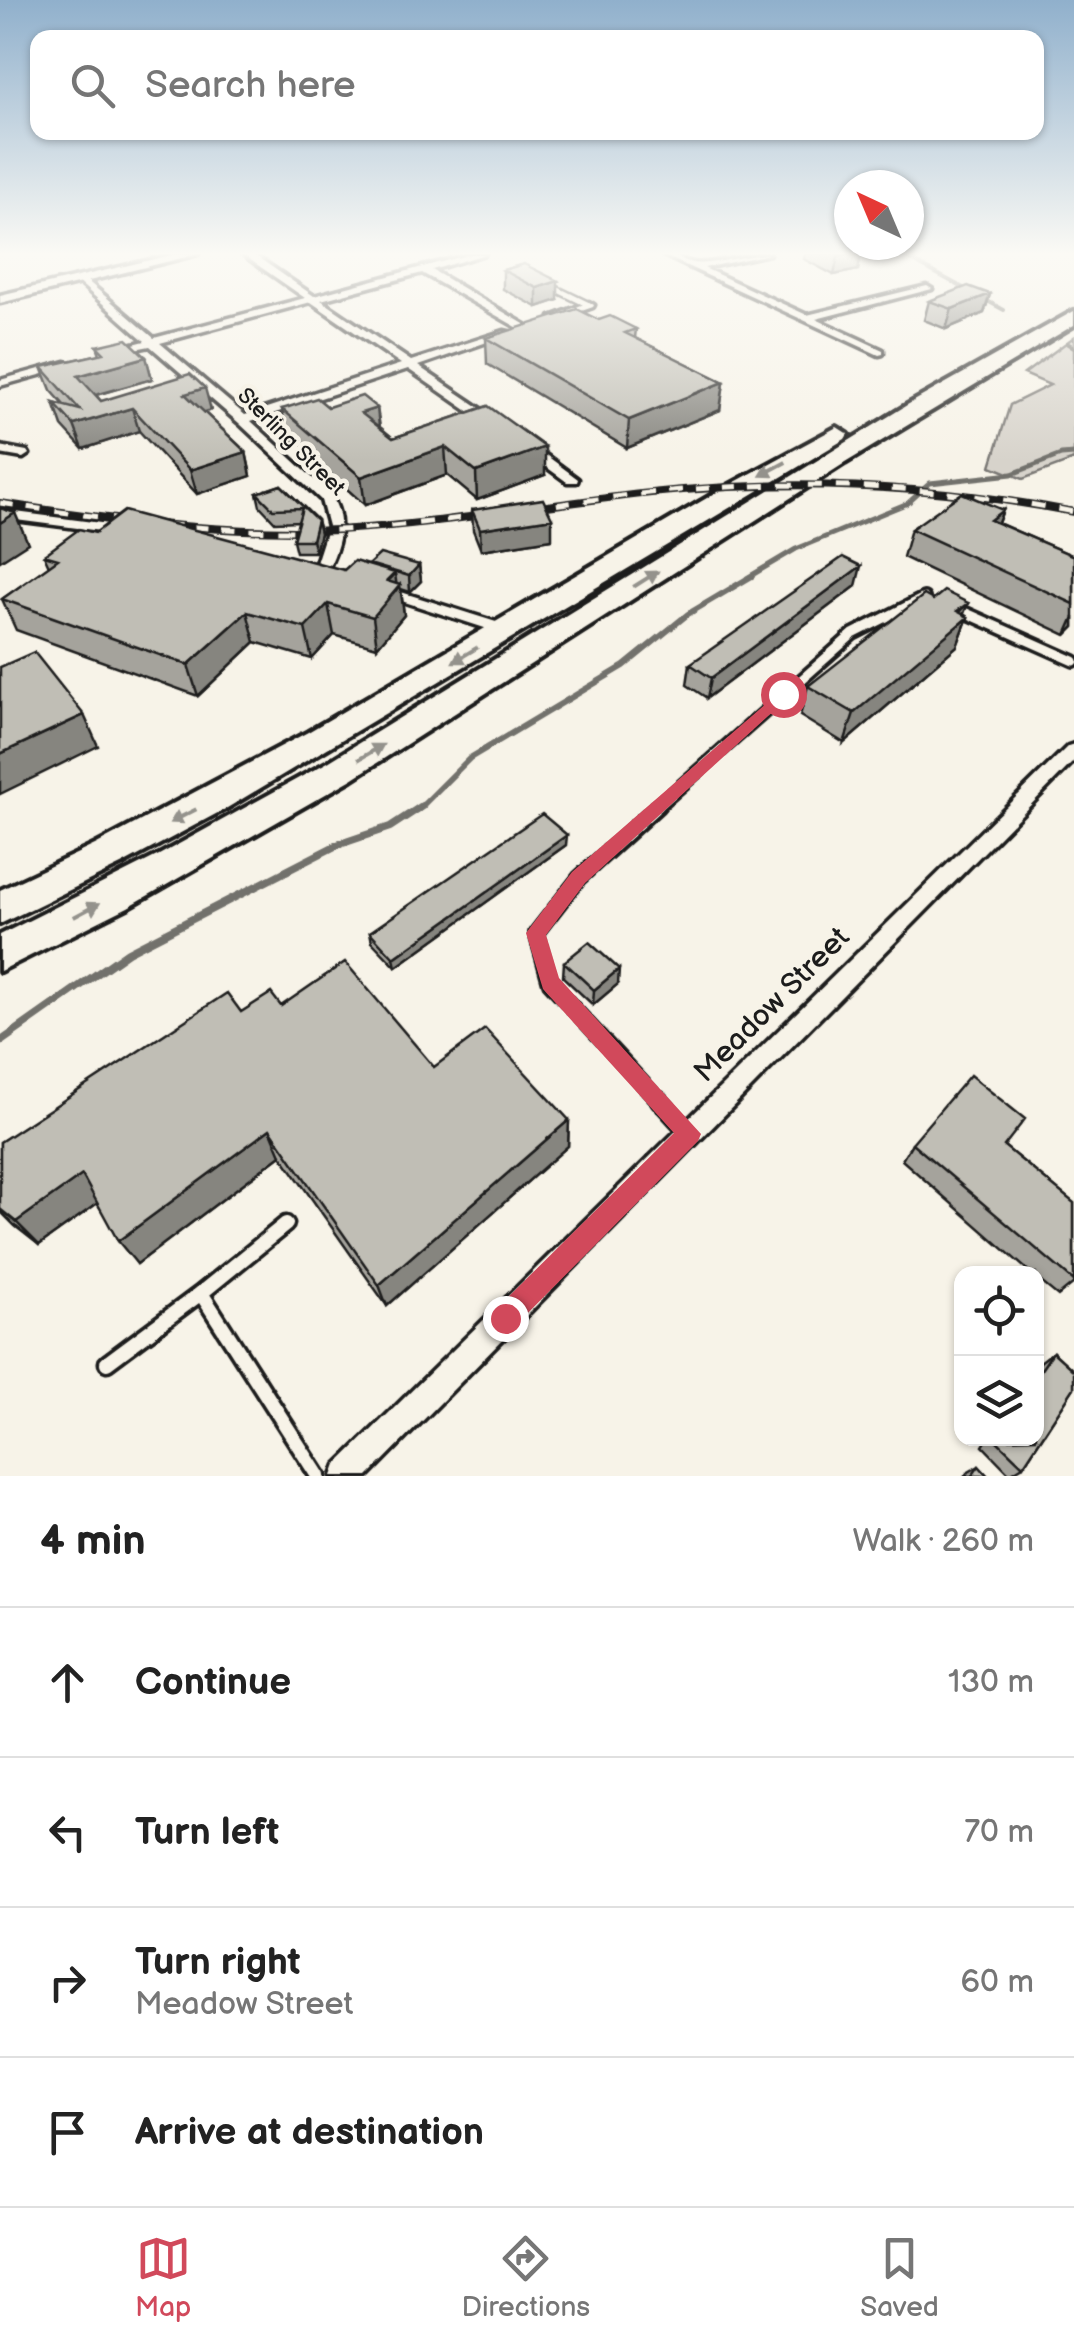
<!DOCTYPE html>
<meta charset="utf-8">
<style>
body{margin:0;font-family:"Balsamiq Sans",sans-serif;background:#f2f2f2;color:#222}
.controls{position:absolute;right:30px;bottom:30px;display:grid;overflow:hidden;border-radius:20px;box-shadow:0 2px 8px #0004}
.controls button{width:90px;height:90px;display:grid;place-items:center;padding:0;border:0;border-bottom:2px solid #e0e0e0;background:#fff;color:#222;font:50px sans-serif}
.compass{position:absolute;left:834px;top:170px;width:90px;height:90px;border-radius:50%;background:#fff;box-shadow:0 2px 8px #0004;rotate:316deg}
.stop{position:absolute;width:30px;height:30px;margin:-22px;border:8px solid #d1495b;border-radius:50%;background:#fff}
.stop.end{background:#d1495b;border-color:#fff;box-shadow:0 2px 10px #0008}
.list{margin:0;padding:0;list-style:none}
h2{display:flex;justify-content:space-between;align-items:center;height:130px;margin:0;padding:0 40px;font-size:42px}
h2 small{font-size:32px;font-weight:400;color:#767676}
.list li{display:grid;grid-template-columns:65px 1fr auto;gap:30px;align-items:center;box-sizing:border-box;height:150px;padding:0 40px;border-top:2px solid #e0e0e0}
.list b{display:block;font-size:38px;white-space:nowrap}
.list p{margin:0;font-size:32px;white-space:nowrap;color:#767676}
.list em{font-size:32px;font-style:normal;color:#767676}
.icon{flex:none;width:55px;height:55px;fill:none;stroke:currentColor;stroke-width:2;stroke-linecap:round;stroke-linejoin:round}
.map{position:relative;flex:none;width:1074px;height:1476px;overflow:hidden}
.search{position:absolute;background:#fff;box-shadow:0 2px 8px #0004;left:30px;right:30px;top:30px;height:110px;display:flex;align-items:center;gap:25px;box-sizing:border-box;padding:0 35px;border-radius:20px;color:#767676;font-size:38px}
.sheet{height:730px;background:#fff}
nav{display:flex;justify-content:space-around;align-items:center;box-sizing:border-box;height:140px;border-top:2px solid #e0e0e0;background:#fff;font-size:28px;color:#767676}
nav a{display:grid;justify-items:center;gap:5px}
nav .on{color:#d1495b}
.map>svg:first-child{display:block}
</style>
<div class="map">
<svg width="1074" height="1476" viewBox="0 0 1074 1476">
<rect width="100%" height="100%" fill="#f7f3e8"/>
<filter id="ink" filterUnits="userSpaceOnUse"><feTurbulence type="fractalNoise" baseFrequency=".01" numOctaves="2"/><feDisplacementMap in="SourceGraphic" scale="20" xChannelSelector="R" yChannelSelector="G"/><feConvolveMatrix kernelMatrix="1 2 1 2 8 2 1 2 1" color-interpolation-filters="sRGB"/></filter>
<g filter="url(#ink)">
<!-- green -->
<path fill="#d7d3cb" stroke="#7a7874" stroke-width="2.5" d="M1074 337V460L1023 479 991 466 1010 405 1050 385 1024 374Z"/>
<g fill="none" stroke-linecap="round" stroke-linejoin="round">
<!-- stream-far3 -->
<path stroke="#72716c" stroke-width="4" d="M900 254 969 291
M980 297 1004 310
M1067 343 1074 347"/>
<!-- stream-far2 -->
<path stroke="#72716c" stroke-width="5" d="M747 578 796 549 908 503 930 483 1012 474 1061 455 1074 454"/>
<!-- stream-far1 -->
<path stroke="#72716c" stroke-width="6" d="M419 809 470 758 624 666 688 614 752 576"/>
<!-- stream -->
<path stroke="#72716c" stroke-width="8" d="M0 1042 128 952 337 845 390 827 422 806"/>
<defs>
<path id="lane-far3" d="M548 285 589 305"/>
<path id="lane-far2" d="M953 607 1074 661
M655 809 853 634 924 598"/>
<path id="lane-far1" d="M658 806 579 878 536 933 550 983 661 1103"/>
<path id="lane" d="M659 1100 690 1134
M286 1224 201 1293 318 1476
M107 1363 201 1293"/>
<path id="street" d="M242 254H253L314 296 471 254H485L432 270 531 328 522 330 422 273 321 300 411 361 504 331 513 333 418 366 498 420V426H490L408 369 251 421 331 495C348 523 339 548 325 575H315L313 572 328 526 321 500 239 423 150 346 110 354V350L145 341 76 280 84 278 154 338 305 298ZM311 302 401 364 245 415 160 343Z
M661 254C675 254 681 261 694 263 709 266 749 254 769 254L704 268 807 315 927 286 932 289 816 319 883 350V354L879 355Z
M589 302 594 305 593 307 556 320 551 317Z
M65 362 69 363V367L0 386V380Z
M523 444H531L578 479 577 482H567L523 450Z
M0 446 27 451 29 454 23 458 0 454Z
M0 510 124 526 131 530 124 534 0 518Z
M382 586 512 627 514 630 506 635 500 633 377 593V587Z
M1074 744V761L368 1476H332L336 1465 1068 746Z"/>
<path id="secondary" d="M176 254H198L0 303V295Z"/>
<path id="highway" d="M1074 311V325L845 463 352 779 128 907 0 971V935L159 855 328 762 907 405Z
M837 427 848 434 845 439 227 808 121 865 0 924V890L95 845 308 732 724 488Z"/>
</defs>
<!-- lane-far3 casing -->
<use href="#lane-far3" stroke="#1c1c1c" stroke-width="10"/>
<!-- lane-far2 casing -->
<use href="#lane-far2" stroke="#1c1c1c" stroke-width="16"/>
<!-- lane-far1 casing -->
<use href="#lane-far1" stroke="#1c1c1c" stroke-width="18"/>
<!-- lane casing -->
<use href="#lane" stroke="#1c1c1c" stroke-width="21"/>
<!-- street casing -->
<use href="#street" stroke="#1c1c1c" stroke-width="7"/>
<!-- secondary casing -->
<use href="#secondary" stroke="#1c1c1c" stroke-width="7"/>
<!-- highway casing -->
<use href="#highway" stroke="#1c1c1c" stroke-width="8"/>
<!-- lane-far3 -->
<use href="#lane-far3" stroke="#f7f3e8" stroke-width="5"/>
<!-- lane-far2 -->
<use href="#lane-far2" stroke="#f7f3e8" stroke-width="9"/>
<!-- lane-far1 -->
<use href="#lane-far1" stroke="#f7f3e8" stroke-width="10"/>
<!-- lane -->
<use href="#lane" stroke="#f7f3e8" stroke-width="14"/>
<!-- street -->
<use href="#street" fill="#f7f3e8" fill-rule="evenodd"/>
<!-- secondary -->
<use href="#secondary" fill="#f7f3e8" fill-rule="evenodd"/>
<!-- highway -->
<use href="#highway" fill="#f7f3e8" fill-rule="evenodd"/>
<defs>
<path id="rail" d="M0 503C111 520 225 535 338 530 454 524 568 499 683 490 815 479 944 487 1074 512"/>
</defs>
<!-- rail casing -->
<use href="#rail" stroke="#1c1c1c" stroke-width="8"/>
<!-- rail -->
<use href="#rail" stroke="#f7f3e8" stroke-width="5" stroke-dasharray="14" stroke-linecap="butt"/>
</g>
<!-- wall -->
<path fill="#a5a39c" stroke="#1c1c1c" stroke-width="2.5" d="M805 254H861L858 270 834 275 804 259Z
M524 264 558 300 537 307 503 289V270Z
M990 294 984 313 946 329 924 320 929 301Z
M599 320 636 329 635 338 724 382 720 410 627 448 487 364 486 338Z
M97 346 146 357 152 379 96 395 101 401 211 410 204 412 246 452 251 476 197 494 139 431 83 449 62 426 54 403 65 406 51 390 42 367 100 354Z
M488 406 545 475 477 500 447 475 365 505 287 436 282 409 328 407 377 408 380 427 393 438Z
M281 485 317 520 320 533 315 552H296L293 540 299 521 275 522 260 506 257 493Z
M472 510 552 539 481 550 473 530Z
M1003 510 998 523 1074 556V627L1066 635 903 557 911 529Z
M95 533 344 570 369 565H419L421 581 410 592 401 589 404 615 377 647 334 635 312 659 255 642 198 696 16 630 2 599 49 566 44 555Z
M856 586 707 698 687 685 690 664Z
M933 600 968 603 963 614 968 617 957 646 844 743 800 716 808 686Z
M566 845 396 967 372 942 370 932Z
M564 962 618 984 593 1005 563 977Z
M281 1006 569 1120 568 1146 387 1306 281 1155 137 1264 97 1203 39 1245 15 1226 0 1211V1142L241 1012Z
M912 1143 1004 1146 1074 1203V1283L1058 1296 1036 1278V1274H1032L902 1160Z
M1053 1352 1074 1371V1388L1023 1466 1010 1474 983 1446 988 1438H1036V1368L1040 1362Z
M979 1466 988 1476H965L967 1473Z"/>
<!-- shaded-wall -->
<path fill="#86857f" stroke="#1c1c1c" stroke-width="2.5" d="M850 254H861L858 270 834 275 838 257Z
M558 281V300L537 307V288Z
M990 294 984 313 946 329 952 309Z
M146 357 152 379 85 398 78 376Z
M724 382 720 410 627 448 629 420Z
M205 388 211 410 191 417 185 394Z
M132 408 139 431 83 449 74 425Z
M377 408 380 435 361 413Z
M445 447 447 475 365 505 361 477Z
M545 447V475L477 500 476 472Z
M246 452 251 476 197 494 190 470Z
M1003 510 992 538 990 520Z
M15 513 28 543 0 561V523Z
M552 518V539L481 550 480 529Z
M317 520 320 533 315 552 312 540Z
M419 565 421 581 410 592 409 576Z
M861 566 856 586 707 698 711 678Z
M395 573 397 589 400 585 404 615 377 647 373 617 387 581Z
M968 603 960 624 968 617 957 646 844 743 854 713Z
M328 604 334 635 312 659 305 628Z
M247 612 255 642 198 696 188 665Z
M1074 617V627L1066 635Z
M84 715 98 746 0 794V754Z
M567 835 566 845 396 967 394 958Z
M619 969 618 984 593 1005 594 990Z
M569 1120 568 1146 387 1306 379 1285Z
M270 1129 281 1155 137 1264 118 1241Z
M82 1175 102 1200 39 1245 16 1222Z"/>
<!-- building -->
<path fill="#c0beb5" stroke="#1c1c1c" stroke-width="2.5" d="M524 264 558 281 537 288 503 270Z
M968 286 990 294 952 309 929 301Z
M577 309 599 320 610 316 636 329 625 333 724 382 629 420 486 338Z
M127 339 146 357 78 376 101 401 190 374 205 388 185 394 246 452 190 470 132 408 74 425 54 403 80 410 42 367 104 353 97 346Z
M362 396 377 408 361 413 393 438 488 406 545 447 476 472 445 447 361 477 282 409 317 398 328 407Z
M281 485 317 520 312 540H293L302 508 273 509 257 493Z
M962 493 1003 510 990 520 1074 556V604L911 529Z
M543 499 552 518 480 529 472 510Z
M0 508 15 513 0 523Z
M124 511 344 570 354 561 395 573 387 581 400 585 373 617 328 604 305 628 247 612 188 665 2 599 58 559 44 555 79 529 95 533Z
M380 554 419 565 409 576 369 564Z
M843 557 861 566 711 678 690 664Z
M944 591 968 603 957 611 968 617 854 713 808 686 924 595 933 600Z
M34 652 84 715 0 754V667Z
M542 814 567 835 394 958 370 932Z
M589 942 619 969 594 990 564 962Z
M345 962 434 1067 485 1029 569 1120 379 1285 270 1129 118 1241 82 1175 16 1222 0 1209V1142L227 993 241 1012 271 993 281 1006Z
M970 1075 1025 1119 1004 1146 1074 1203V1281L912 1143Z
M1053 1352 1074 1371V1388L1023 1466 995 1439 1036 1438V1377Z
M979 1466 988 1476H972Z"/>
<!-- one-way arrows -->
<defs><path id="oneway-solid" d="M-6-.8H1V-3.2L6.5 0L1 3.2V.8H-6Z" transform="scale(2.5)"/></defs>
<g fill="#94928c">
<use href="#oneway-solid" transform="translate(773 469) rotate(152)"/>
<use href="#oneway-solid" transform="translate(646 579) rotate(-32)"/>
<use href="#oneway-solid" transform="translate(465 655) rotate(149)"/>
<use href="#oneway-solid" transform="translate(371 752) rotate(-31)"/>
<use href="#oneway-solid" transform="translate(183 816) rotate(153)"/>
<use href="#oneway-solid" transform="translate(87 910) rotate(-28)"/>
</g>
</g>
<!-- sky -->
<linearGradient id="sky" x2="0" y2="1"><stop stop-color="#90b0cc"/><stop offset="0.55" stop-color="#fbfaf5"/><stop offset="1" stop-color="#fbfaf5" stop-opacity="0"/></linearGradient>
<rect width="1074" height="461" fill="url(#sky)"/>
<!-- route -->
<path fill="#d1495b" d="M783 689 789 690V697L585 883 546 935 559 978 701 1134 698 1141 514 1327 505 1331 496 1327 492 1318 496 1309 674 1133 543 989 526 933 572 872Z"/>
<g text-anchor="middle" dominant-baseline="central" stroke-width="9" stroke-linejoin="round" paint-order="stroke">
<!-- far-street labels -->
<g font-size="22" fill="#1c1c1c" stroke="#f7f3e8">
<text transform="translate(291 442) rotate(45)">Sterling Street</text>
</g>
<!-- near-street labels -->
<g font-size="30" fill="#1c1c1c" stroke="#f7f3e8">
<text transform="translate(772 1005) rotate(-45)">Meadow Street</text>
</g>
</g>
</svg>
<div class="controls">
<button><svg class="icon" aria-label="locate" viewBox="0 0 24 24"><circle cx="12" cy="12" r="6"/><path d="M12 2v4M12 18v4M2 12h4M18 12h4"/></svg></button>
<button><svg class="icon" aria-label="layers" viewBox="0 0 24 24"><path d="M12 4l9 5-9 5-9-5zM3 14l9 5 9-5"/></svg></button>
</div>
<svg class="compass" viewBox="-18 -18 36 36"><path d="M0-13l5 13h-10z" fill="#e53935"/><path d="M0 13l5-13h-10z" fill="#767676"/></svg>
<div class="stop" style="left:783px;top:694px"></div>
<div class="stop end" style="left:505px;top:1318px"></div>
<div class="search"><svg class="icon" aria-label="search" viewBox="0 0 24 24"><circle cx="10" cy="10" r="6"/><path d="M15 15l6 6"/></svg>Search here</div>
</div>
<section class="sheet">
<h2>4 min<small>Walk · 260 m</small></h2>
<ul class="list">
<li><svg class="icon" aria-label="ahead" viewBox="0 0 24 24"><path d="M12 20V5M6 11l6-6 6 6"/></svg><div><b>Continue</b></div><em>130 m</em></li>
<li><svg class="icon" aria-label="left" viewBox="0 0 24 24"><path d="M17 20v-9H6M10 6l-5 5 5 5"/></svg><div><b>Turn left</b></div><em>70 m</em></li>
<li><svg class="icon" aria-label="right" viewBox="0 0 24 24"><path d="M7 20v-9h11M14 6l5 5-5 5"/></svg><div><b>Turn right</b><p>Meadow Street</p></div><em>60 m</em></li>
<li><svg class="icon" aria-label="arrive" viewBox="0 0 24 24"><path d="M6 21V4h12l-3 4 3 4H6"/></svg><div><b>Arrive at destination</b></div></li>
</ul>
</section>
<nav>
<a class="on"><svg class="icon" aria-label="map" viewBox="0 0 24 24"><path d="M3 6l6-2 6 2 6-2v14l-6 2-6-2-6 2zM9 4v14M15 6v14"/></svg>Map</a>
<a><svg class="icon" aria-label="directions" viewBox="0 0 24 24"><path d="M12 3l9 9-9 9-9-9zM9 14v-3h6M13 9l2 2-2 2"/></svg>Directions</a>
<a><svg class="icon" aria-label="saved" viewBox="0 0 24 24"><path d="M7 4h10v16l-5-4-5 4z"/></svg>Saved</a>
</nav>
